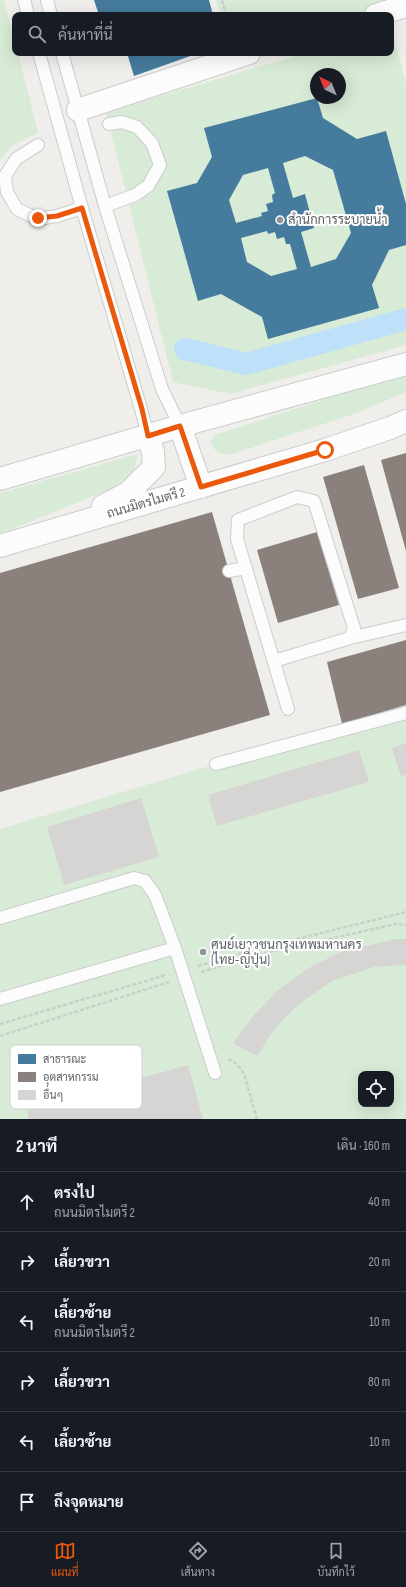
<!DOCTYPE html>
<html lang="th">
<meta charset="utf-8">
<style>
body{margin:0;font-family:"Sofia Sans Condensed",Sarabun,sans-serif;background:#20242c;color:#f1f3f6}
.controls{position:absolute;right:12px;bottom:12px;display:grid;overflow:hidden;border-radius:8px;box-shadow:0 4px 16px #0002}
.controls button{width:36px;height:36px;display:grid;place-items:center;padding:0;border:0;border-bottom:1px solid #363941;background:#171b24;color:#f1f3f6;font:20px sans-serif}
.compass{position:absolute;left:310px;top:68px;width:36px;height:36px;border-radius:50%;background:#171b24;box-shadow:0 4px 16px #0002;rotate:317deg}
.stop{position:absolute;width:12px;height:12px;margin:-9px;border:3px solid #ea580c;border-radius:50%;background:#fff}
.stop.end{background:#ea580c;border-color:#fff;box-shadow:0 1px 4px #0008}
.list{margin:0;padding:0;list-style:none}
h2{display:flex;justify-content:space-between;align-items:center;height:52px;margin:0;padding:0 16px;font-size:17px}
h2 small{font-size:13px;font-weight:400;color:#9ea1a6}
.list li{display:grid;grid-template-columns:26px 1fr auto;gap:12px;align-items:center;box-sizing:border-box;height:60px;padding:0 16px;border-top:1px solid #363941}
.list b{display:block;font-size:15px;white-space:nowrap}
.list p{margin:0;font-size:13px;white-space:nowrap;color:#9ea1a6}
.list em{font-size:13px;font-style:normal;color:#9ea1a6}
.icon{flex:none;width:22px;height:22px;fill:none;stroke:currentColor;stroke-width:2;stroke-linecap:round;stroke-linejoin:round}
.map{position:relative;flex:none;width:406px;height:1119px;overflow:hidden}
.search{position:absolute;background:#171b24;box-shadow:0 4px 16px #0002;left:12px;right:12px;top:12px;height:44px;display:flex;align-items:center;gap:10px;box-sizing:border-box;padding:0 14px;border-radius:8px;color:#9ea1a6;font-size:15px}
.sheet{height:412px;background:#171b24}
nav{display:flex;justify-content:space-around;align-items:center;box-sizing:border-box;height:56px;border-top:1px solid #363941;background:#171b24;font-size:11px;color:#9ea1a6}
nav a{display:grid;justify-items:center;gap:2px}
nav .on{color:#ea580c}
.map>svg:first-child{display:block}
</style>
<div class="map">
<svg width="406" height="1119" viewBox="0 0 406 1119">
<rect width="100%" height="100%" fill="#efeeea"/>
<!-- green -->
<path fill="#d8ebd6" fill-rule="evenodd" d="M0 0H4L15 43V53H18L38 133 13 145 0 160Z
M216 0H403L352 15H221Z
M391 28 406 83V345L230 394 173 382 106 112 306 53H391ZM316 74H340V98H316Z
M406 373V392L357 413 232 454C219 455 217 454 210 442L215 435Z
M138 454 134 471 113 488 0 534V493Z
M406 707V1119H0V829ZM361 1074H391V1104H361Z"/>
<!-- public -->
<path fill="#457b9d" fill-rule="evenodd" d="M94 0H209L213 15H99Z
M127 53H199L134 76Z
M317 98 323 118 357 139 386 131 406 204V245L389 250 372 285 379 308 268 339 262 317 221 294 198 301 167 191 197 183 212 157 204 128ZM305 156 333 170 351 233 336 259 311 267 301 232 314 228 305 194 293 198 283 163ZM268 168 275 193 272 195 273 202 266 204 268 211 261 213 262 216 236 223 229 200 243 175ZM267 231 268 234 275 232 277 239 284 237 286 244H290L297 269 271 276 247 262 241 238Z"/>
<!-- industry -->
<path fill="#8a817c" d="M406 453V551L381 460Z
M364 465 399 588 358 599 323 477Z
M212 512 270 715 0 792V573Z
M317 532 339 605 278 623 257 550Z
M406 640V705L342 724 327 662Z"/>
<g fill="none" stroke-linecap="round" stroke-linejoin="round">
<!-- canal -->
<path stroke="#bfe0f9" stroke-width="22" d="M185 349 246 364 406 319"/>
</g>
<!-- building -->
<path fill="#d6d5d3" d="M406 743V774L401 776 392 748Z
M359 750 369 782 217 826 208 795Z
M141 798 159 857 64 885 47 827Z
M396 939H406V965L374 967 334 980 300 1003 275 1028 257 1056 233 1043 254 1015 278 990 307 969 341 952Z
M188 1065 203 1119H29L27 1110Z"/>
<g fill="none" stroke-linecap="round" stroke-linejoin="round">
<defs>
<path id="lane" d="M24 0 28 15
M47 0 51 15
M39 53 82 208 141 409 148 436
M62 53 105 206 162 389 180 426
M38 145 16 159 5 176 7 192 17 209 38 219 57 216 82 208
M105 206 135 195 148 186 160 165 152 143 137 127 122 122 109 124
M229 571 246 568
M350 638 406 625
M274 661 350 638 354 628 314 501 297 497 238 520 237 539 288 709
M216 764 406 713
M0 918 134 878 145 881 155 895 175 948 215 1073
M0 999 175 948"/>
<path id="street" d="M376 15 406 6
M78 110 249 53
M180 426 201 487
M0 479 180 426 406 364
M103 506 128 493 154 467 153 452 148 436
M0 546 325 450 390 428 406 421"/>
</defs>
<!-- lane casing -->
<use href="#lane" stroke="#cbcccc" stroke-width="14"/>
<!-- street casing -->
<use href="#street" stroke="#cbcccc" stroke-width="24"/>
<!-- path -->
<path stroke="#cacfcc" stroke-width="2.5" stroke-dasharray="4 2" stroke-linecap="butt" d="M222 0 226 15
M198 966 253 950 406 912
M201 972 252 956 396 924 406 925
M0 1024 166 975
M0 1036 169 982
M228 1059 237 1064 244 1074 257 1119"/>
<!-- lane -->
<use href="#lane" stroke="#fdfcfc" stroke-width="12"/>
<!-- street -->
<use href="#street" stroke="#fdfcfc" stroke-width="22"/>
</g>
<g fill="none" stroke-linecap="round" stroke-linejoin="round">
<!-- route -->
<path stroke="#ea580c" stroke-width="5" d="M38 218 57 216 82 208 142 409 148 436 180 426 201 487 325 450"/>
</g>
<!-- markers -->
<g fill="#919496" stroke="#fff" stroke-width="1.5">
<circle cx="280" cy="220" r="4"/>
<circle cx="203" cy="952" r="4"/>
</g>
<g text-anchor="middle" dominant-baseline="central" stroke-width="4" stroke-linejoin="round" paint-order="stroke">
<!-- poi labels -->
<g font-size="13" fill="#5f6368" stroke="#fff" text-anchor="start">
<text x="288" y="220">สำนักการระบายน้ำ</text>
<text x="211" y="945">ศูนย์เยาวชนกรุงเทพมหานคร<tspan x="211" dy="15">(ไทย-ญี่ปุ่น)</tspan></text>
</g>
<!-- street labels -->
<g font-size="13" fill="#5f6368" stroke="#fff">
<text transform="translate(146 503) rotate(-16)">ถนนมิตรไมตรี 2</text>
</g>
</g>
<!-- legend -->
<rect x="10" y="1045" width="132" height="64" rx="6" fill="#fff" stroke="#cfd0d2" stroke-width="1"/>
<rect x="18" y="1054" width="18" height="10" fill="#457b9d"/>
<rect x="18" y="1072" width="18" height="10" fill="#8a817c"/>
<rect x="18" y="1090" width="18" height="10" fill="#d6d5d3"/>
<g font-size="11" fill="#5f6368">
<text x="43" y="1063">สาธารณะ</text>
<text x="43" y="1081">อุตสาหกรรม</text>
<text x="43" y="1099">อื่นๆ</text>
</g>
</svg>
<div class="controls">
<button><svg class="icon" aria-label="locate" viewBox="0 0 24 24"><circle cx="12" cy="12" r="6"/><path d="M12 2v4M12 18v4M2 12h4M18 12h4"/></svg></button>
</div>
<svg class="compass" viewBox="-18 -18 36 36"><path d="M0-13l5 13h-10z" fill="#e53935"/><path d="M0 13l5-13h-10z" fill="#9ea1a6"/></svg>
<div class="stop" style="left:325px;top:450px"></div>
<div class="stop end" style="left:38px;top:218px"></div>
<div class="search"><svg class="icon" aria-label="search" viewBox="0 0 24 24"><circle cx="10" cy="10" r="6"/><path d="M15 15l6 6"/></svg>ค้นหาที่นี่</div>
</div>
<section class="sheet">
<h2>2 นาที<small>เดิน · 160 m</small></h2>
<ul class="list">
<li><svg class="icon" aria-label="ahead" viewBox="0 0 24 24"><path d="M12 20V5M6 11l6-6 6 6"/></svg><div><b>ตรงไป</b><p>ถนนมิตรไมตรี 2</p></div><em>40 m</em></li>
<li><svg class="icon" aria-label="right" viewBox="0 0 24 24"><path d="M7 20v-9h11M14 6l5 5-5 5"/></svg><div><b>เลี้ยวขวา</b></div><em>20 m</em></li>
<li><svg class="icon" aria-label="left" viewBox="0 0 24 24"><path d="M17 20v-9H6M10 6l-5 5 5 5"/></svg><div><b>เลี้ยวซ้าย</b><p>ถนนมิตรไมตรี 2</p></div><em>10 m</em></li>
<li><svg class="icon" aria-label="right" viewBox="0 0 24 24"><path d="M7 20v-9h11M14 6l5 5-5 5"/></svg><div><b>เลี้ยวขวา</b></div><em>80 m</em></li>
<li><svg class="icon" aria-label="left" viewBox="0 0 24 24"><path d="M17 20v-9H6M10 6l-5 5 5 5"/></svg><div><b>เลี้ยวซ้าย</b></div><em>10 m</em></li>
<li><svg class="icon" aria-label="arrive" viewBox="0 0 24 24"><path d="M6 21V4h12l-3 4 3 4H6"/></svg><div><b>ถึงจุดหมาย</b></div></li>
</ul>
</section>
<nav>
<a class="on"><svg class="icon" aria-label="map" viewBox="0 0 24 24"><path d="M3 6l6-2 6 2 6-2v14l-6 2-6-2-6 2zM9 4v14M15 6v14"/></svg>แผนที่</a>
<a><svg class="icon" aria-label="directions" viewBox="0 0 24 24"><path d="M12 3l9 9-9 9-9-9zM9 14v-3h6M13 9l2 2-2 2"/></svg>เส้นทาง</a>
<a><svg class="icon" aria-label="saved" viewBox="0 0 24 24"><path d="M7 4h10v16l-5-4-5 4z"/></svg>บันทึกไว้</a>
</nav>
